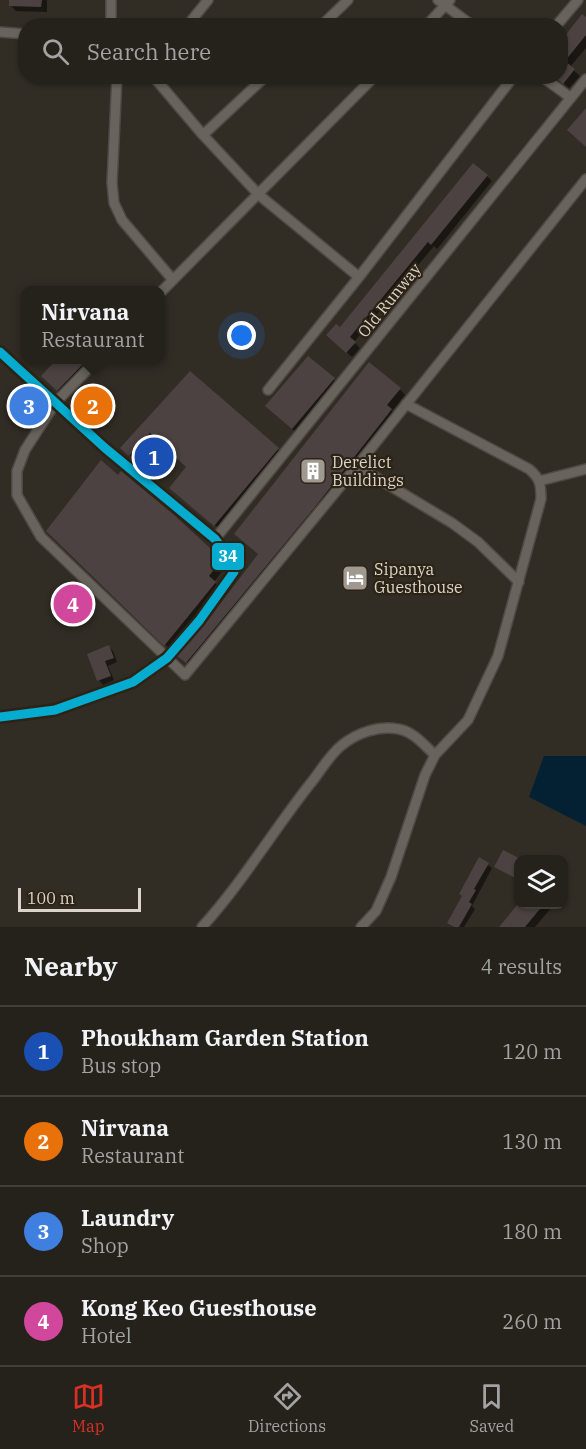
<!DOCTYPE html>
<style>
body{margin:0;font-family:"IBM Plex Serif",serif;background:#2d2924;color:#f1f3f6}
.controls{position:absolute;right:18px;bottom:18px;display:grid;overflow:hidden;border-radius:12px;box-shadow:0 2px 4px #0004}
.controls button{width:54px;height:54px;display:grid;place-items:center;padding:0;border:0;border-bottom:2px solid #423e3a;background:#25211b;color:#f1f3f6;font:30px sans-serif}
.scale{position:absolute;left:18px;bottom:15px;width:123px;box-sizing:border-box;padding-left:6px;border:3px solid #dad4cb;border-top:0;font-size:16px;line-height:21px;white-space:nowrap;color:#dad4cb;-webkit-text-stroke:4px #2d2315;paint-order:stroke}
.you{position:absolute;left:242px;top:336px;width:21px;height:21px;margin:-15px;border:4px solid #fff;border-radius:50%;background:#1a73e8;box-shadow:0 0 0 9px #1a73e833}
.badge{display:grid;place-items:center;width:39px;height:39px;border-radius:50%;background:#d93025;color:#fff;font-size:20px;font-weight:700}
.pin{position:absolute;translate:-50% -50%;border:3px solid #fff;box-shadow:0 2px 6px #0006}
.popup{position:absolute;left:21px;top:286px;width:144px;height:78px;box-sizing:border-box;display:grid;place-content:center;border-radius:12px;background:#25211b;filter:drop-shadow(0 2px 4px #0005);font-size:20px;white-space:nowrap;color:#a3a3a3}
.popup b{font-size:22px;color:#f1f3f6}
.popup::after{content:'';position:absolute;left:50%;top:100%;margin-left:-12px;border:12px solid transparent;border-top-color:#25211b}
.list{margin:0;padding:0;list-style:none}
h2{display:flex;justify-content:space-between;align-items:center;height:78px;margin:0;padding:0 24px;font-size:26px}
h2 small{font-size:20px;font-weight:400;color:#a3a3a3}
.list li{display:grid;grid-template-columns:39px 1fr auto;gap:18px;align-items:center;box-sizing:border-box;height:90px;padding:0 24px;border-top:2px solid #423e3a}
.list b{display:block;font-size:22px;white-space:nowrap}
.list p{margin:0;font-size:20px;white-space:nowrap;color:#a3a3a3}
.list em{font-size:20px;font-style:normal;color:#a3a3a3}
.icon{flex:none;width:33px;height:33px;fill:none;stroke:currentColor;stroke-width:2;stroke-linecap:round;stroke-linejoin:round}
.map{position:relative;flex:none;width:586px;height:927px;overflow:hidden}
.search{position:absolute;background:#25211b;box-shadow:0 2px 4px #0004;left:18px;right:18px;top:18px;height:66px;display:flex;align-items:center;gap:15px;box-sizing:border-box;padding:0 21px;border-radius:24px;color:#a3a3a3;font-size:22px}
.sheet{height:438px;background:#25211b}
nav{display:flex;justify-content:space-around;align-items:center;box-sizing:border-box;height:84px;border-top:2px solid #423e3a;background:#25211b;font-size:16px;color:#a3a3a3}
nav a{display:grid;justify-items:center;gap:3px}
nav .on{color:#d93025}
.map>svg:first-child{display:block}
</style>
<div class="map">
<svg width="586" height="927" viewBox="0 0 586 927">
<rect width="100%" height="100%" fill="#312c24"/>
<!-- water -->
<path fill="#042133" d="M544 756H586V826L529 797Z"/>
<!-- shadow -->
<path fill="#0007" d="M11 0H47V12L16 11 10 5Z
M583 16 586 19V48L570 67 580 76 569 88 555 76H560V43Z
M487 176 492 181 437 249 434 246 354 342 360 348 352 357 333 340 340 330Z
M308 358 340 385 298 434 273 412Z
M59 360H94L63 396 43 376Z
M190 373 284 455 221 530 176 493 188 467 157 438 135 460 122 448Z
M91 388 116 413 100 429 75 404Z
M400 389 405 395 392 411 396 416 193 668 179 656Z
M48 531 220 560 226 566 214 582 221 589 171 650Z
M109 647 113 651 117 662 108 666 114 680 103 685 99 680 88 655Z
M479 859 492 868 472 906 475 909 464 927H454L449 923 464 897Z
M520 904H550L552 907 535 927H501Z"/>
<!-- building -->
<path fill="#4c4242" d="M9 0H42L41 7 9 6Z
M582 14 586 17V35L565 61 575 69 563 84 554 76H561V41Z
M586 108V147L567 130Z
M473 163 488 175 431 245 428 242 350 337 356 342 346 353 326 335 336 324 340 327Z
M308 356 335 378 292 429 265 406Z
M56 360H87L57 391 41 376Z
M369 362 401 388 387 405 392 409 315 507 186 663 177 656 204 625 258 554 234 534Z
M190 371 279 448 214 526 169 488 186 467 150 433 129 456 120 448Z
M91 386 113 408 94 426 73 404Z
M101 460 118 475 121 471 174 515 222 559 209 576 216 582 164 646 46 531Z
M109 645 114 658 105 661 111 676 97 681 87 654Z
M503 850 519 858V880L494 867Z
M479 857 489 863 474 889 476 890 469 902 472 904 459 927H454L447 923 462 896 459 894Z
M518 904H544L525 927H499Z"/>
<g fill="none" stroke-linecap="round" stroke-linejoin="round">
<defs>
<path id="street" d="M438 0 473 26
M111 26V0
M187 26 208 0
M321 26 348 0
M426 26 450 0
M556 26 578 0
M0 32 26 34
M117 76 112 183 114 203 122 220 173 280
M153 76 203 135 259 195 359 277
M541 76 571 98
M203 135 266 76
M160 293 375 76
M0 352 105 448 215 539 234 564V572L199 621 167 658 133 682 55 710 0 717
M97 360 56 402 25 450 17 471V495L41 537 185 675 357 466 586 179
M268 390 359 277 514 76
M357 466 452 523 478 542 519 582
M539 481 586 469
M215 539 586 79
M202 927C242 883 273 831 310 784 320 772 330 754 342 745 357 733 379 725 398 729 413 731 424 745 435 755
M361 927 376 911 391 877 425 775 435 755 468 720 498 656 541 499C541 485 540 478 529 469L406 404"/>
</defs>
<!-- street casing -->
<use href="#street" stroke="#4f4943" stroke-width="12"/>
<!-- street -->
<use href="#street" stroke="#68635c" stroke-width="9"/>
<defs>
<path id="bus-1" d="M0 352 105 448 215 539 234 564V572L199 621 167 658 133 682 55 710 0 717"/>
</defs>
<!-- bus-1 casing -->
<use href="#bus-1" stroke="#2d2315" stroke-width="14"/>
<!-- bus-1 -->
<use href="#bus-1" stroke="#06acd0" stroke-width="9"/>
</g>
<!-- icons -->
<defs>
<symbol id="building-square" viewBox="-11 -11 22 22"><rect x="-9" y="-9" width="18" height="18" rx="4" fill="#9f9991" stroke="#2d2315"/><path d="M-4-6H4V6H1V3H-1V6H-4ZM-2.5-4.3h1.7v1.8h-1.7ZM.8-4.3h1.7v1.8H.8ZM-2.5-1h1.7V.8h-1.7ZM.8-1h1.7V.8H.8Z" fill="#fff"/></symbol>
<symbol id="hotel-square" viewBox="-11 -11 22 22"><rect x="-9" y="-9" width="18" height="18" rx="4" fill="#9f9991" stroke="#2d2315"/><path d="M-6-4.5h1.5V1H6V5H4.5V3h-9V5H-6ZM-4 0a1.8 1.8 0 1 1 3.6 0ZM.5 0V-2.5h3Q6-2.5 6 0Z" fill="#fff"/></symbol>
</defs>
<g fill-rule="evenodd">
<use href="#building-square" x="298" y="456" width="30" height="30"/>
<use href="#hotel-square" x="340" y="563" width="30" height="30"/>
</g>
<g text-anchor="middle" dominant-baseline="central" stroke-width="4.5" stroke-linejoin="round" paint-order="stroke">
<!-- street labels -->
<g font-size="16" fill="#dad4cb" stroke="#2d2315">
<text transform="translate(389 300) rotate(-51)">Old Runway</text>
</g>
<!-- poi labels -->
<g font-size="16" fill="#dad4cb" stroke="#2d2315" text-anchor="start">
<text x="332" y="462">Derelict<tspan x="332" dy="18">Buildings</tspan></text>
<text x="374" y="569">Sipanya<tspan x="374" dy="18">Guesthouse</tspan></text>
</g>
</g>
<rect stroke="#2d2315" stroke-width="2" x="211" y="542" width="34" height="29" rx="6" fill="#06acd0"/>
<g font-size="16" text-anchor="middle" font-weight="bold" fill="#fff">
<text x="228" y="562">34</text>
</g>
</svg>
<div class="controls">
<button><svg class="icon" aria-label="layers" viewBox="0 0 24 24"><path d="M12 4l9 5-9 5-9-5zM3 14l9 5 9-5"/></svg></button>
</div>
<div class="scale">100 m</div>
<div class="you"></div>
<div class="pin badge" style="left:154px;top:457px;background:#1a4fb4">1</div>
<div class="pin badge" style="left:93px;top:406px;background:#e8710a">2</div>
<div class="popup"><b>Nirvana</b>Restaurant</div>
<div class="pin badge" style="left:29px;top:406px;background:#3f7fe0">3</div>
<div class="pin badge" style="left:73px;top:604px;background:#d1479c">4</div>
<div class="search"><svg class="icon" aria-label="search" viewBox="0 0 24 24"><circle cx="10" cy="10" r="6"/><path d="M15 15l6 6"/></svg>Search here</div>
</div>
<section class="sheet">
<h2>Nearby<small>4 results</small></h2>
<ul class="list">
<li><span class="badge" style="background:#1a4fb4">1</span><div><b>Phoukham Garden Station</b><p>Bus stop</p></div><em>120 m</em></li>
<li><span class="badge" style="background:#e8710a">2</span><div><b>Nirvana</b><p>Restaurant</p></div><em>130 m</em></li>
<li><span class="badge" style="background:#3f7fe0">3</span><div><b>Laundry</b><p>Shop</p></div><em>180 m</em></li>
<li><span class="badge" style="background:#d1479c">4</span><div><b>Kong Keo Guesthouse</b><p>Hotel</p></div><em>260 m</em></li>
</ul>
</section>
<nav>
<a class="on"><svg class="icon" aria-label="map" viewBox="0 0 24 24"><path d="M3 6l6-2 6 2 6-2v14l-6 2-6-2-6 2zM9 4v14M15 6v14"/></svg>Map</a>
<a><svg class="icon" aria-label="directions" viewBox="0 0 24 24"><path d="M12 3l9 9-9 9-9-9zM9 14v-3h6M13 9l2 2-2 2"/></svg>Directions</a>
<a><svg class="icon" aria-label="saved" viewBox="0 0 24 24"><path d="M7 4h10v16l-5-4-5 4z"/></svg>Saved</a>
</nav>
